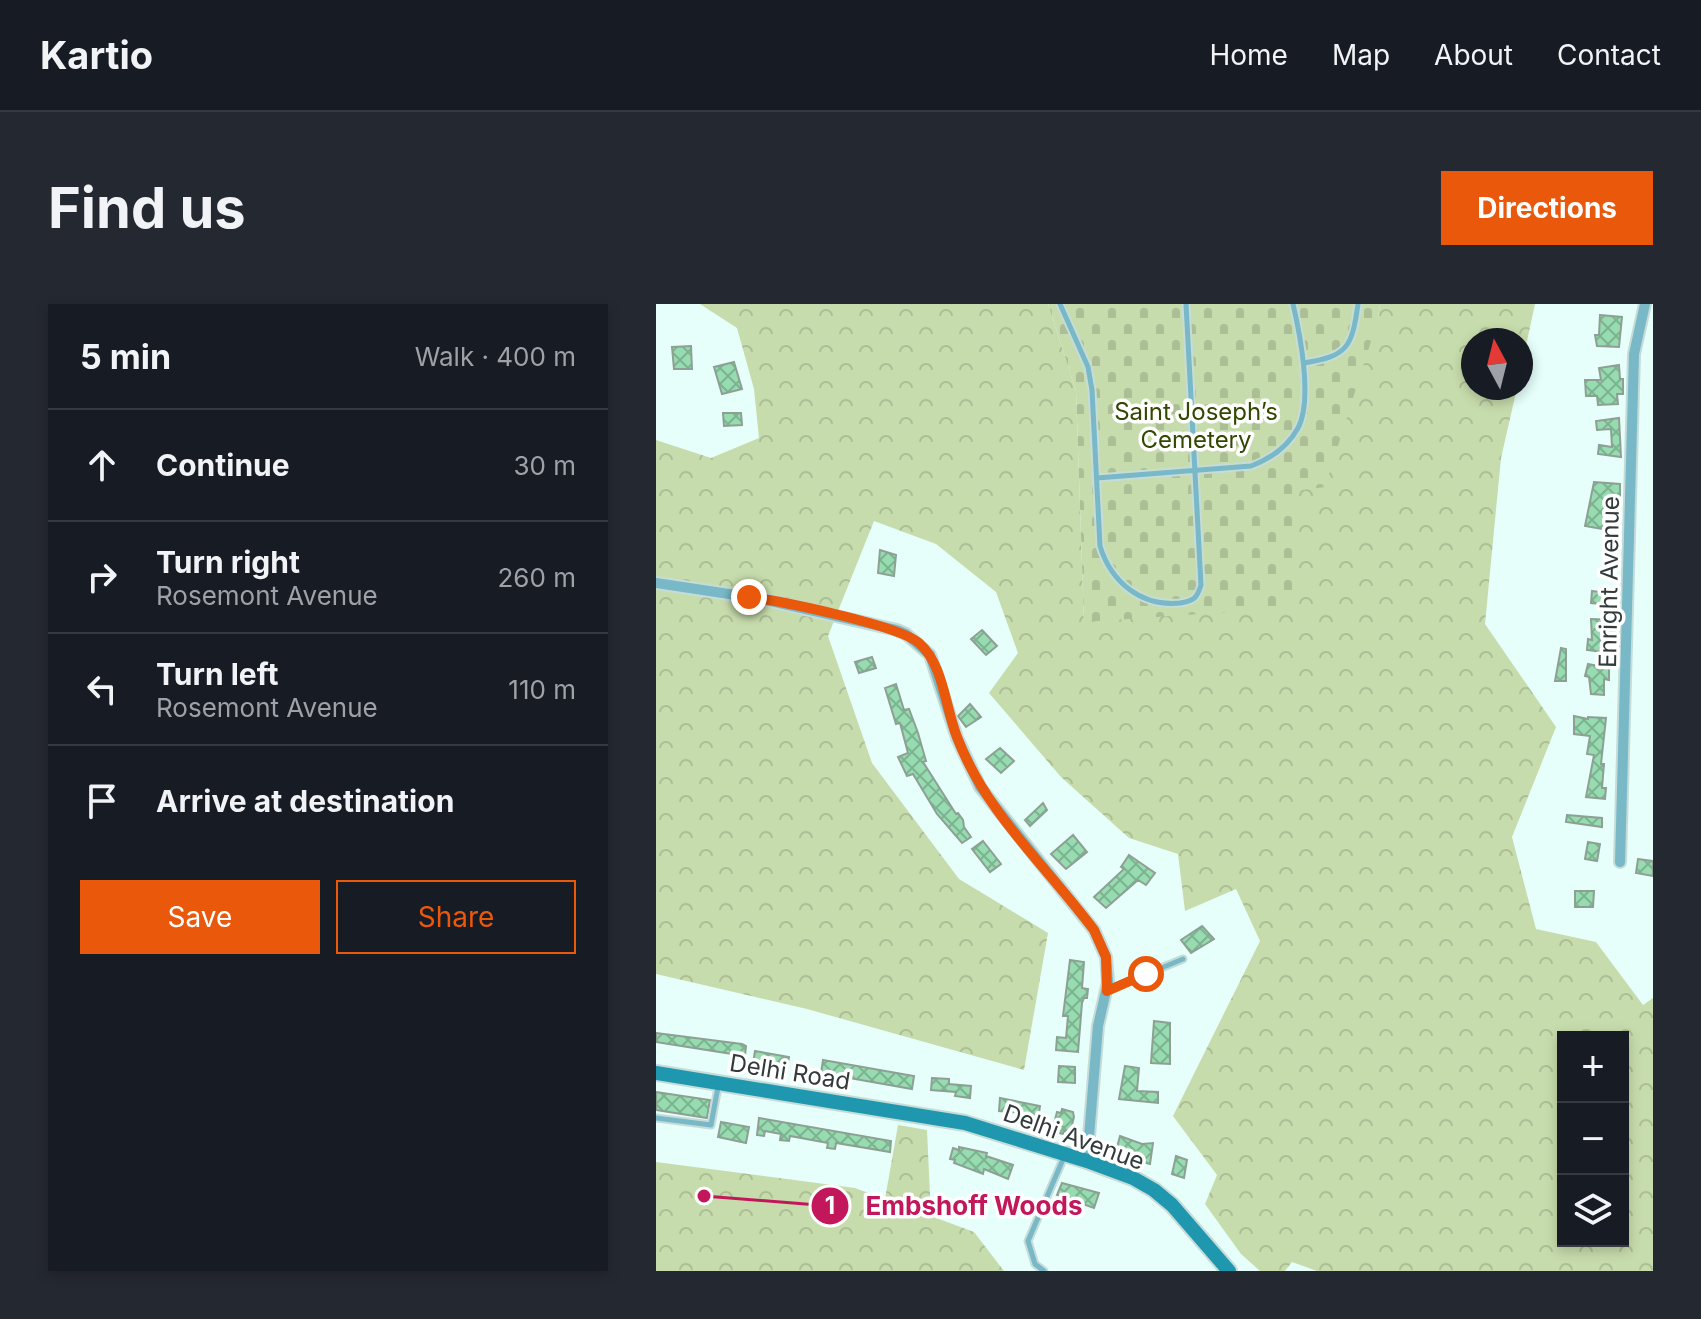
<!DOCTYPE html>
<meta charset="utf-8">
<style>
body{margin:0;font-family:Inter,sans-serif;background:#242831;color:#f1f3f6}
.controls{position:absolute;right:24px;bottom:24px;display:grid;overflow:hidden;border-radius:0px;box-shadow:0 4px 12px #0003}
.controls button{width:72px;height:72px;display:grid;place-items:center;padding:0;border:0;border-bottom:2px solid #363941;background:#171b24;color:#f1f3f6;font:40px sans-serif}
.compass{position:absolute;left:805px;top:24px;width:72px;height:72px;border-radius:50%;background:#171b24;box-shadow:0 4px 12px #0003;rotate:353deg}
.stop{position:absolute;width:24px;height:24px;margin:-18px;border:6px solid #ea580c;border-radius:50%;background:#fff}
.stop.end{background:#ea580c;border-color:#fff;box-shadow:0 2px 8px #0008}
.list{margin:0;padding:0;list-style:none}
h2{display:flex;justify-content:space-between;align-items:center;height:104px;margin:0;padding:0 32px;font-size:34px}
h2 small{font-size:26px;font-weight:400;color:#9ea1a6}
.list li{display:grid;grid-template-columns:52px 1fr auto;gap:24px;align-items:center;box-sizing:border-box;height:112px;padding:0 32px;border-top:2px solid #363941}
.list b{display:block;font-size:30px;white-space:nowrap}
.list p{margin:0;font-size:26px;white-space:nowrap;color:#9ea1a6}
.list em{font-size:26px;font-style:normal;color:#9ea1a6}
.actions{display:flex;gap:16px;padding:24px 32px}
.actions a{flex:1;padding:18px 0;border:2px solid #ea580c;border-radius:0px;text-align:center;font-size:28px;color:#ea580c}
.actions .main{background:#ea580c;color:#fff}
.icon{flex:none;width:44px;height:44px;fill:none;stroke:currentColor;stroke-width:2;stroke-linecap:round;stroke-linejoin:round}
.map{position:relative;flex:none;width:997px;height:967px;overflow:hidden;border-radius:0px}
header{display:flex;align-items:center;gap:48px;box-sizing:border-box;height:112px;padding:0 40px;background:#171b24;border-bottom:2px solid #363941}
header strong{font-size:38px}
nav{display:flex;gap:44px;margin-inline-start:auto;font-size:28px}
.intro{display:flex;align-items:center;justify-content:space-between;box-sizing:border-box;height:192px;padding:0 48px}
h1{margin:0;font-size:56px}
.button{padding:20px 36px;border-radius:0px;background:#ea580c;color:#fff;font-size:28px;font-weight:700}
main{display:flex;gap:48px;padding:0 48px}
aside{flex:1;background:#171b24;border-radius:0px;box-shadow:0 4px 12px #0003}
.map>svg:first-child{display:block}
</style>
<header>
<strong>Kartio</strong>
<nav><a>Home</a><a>Map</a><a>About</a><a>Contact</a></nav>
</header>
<div class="intro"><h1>Find us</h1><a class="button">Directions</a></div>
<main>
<aside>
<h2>5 min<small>Walk · 400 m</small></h2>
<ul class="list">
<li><svg class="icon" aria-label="ahead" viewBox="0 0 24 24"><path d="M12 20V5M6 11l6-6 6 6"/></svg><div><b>Continue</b></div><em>30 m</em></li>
<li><svg class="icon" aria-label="right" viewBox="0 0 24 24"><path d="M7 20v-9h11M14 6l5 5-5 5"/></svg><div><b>Turn right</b><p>Rosemont Avenue</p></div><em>260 m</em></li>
<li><svg class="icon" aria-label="left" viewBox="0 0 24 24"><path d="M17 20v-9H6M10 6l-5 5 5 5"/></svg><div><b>Turn left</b><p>Rosemont Avenue</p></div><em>110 m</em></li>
<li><svg class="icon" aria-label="arrive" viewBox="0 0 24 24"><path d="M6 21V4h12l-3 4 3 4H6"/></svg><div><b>Arrive at destination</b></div></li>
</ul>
<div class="actions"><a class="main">Save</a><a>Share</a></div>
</aside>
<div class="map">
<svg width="997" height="967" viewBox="0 0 997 967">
<defs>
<pattern id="forest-crowns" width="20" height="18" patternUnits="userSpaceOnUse" patternTransform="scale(2)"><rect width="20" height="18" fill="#c7dcac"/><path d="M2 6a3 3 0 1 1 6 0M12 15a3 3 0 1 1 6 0" fill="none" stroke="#abbe95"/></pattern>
<pattern id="cemetery-stones" width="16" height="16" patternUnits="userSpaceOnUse" patternTransform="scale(2)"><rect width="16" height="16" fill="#c7dcac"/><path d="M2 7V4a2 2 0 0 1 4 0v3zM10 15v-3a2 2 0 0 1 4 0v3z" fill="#abbe95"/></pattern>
<pattern id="building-cross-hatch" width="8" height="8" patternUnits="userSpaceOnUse" patternTransform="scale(2)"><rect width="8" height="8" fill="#97dbb0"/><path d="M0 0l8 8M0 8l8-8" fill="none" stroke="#7cb390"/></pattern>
</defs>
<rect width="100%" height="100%" fill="#e6fffb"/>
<!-- forest -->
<path fill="url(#forest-crowns)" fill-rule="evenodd" d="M44 0H392L420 87 428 318 638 186 722 15 724 0H879L865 65V36H817V84H861L845 154 829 320 900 423 856 533 880 625 940 638 987 701 997 694V967H661L636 958 629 967H604L585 950 549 900 561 871 517 812 604 637 580 585 529 607 522 550 473 534 405 473 333 389 362 349 340 288 280 240 218 217 172 332 216 459 303 575 392 629 368 766 151 705 0 670V136L55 154 103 134 98 85 81 24ZM907 733H967V937H907Z
M242 821 271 826 275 912 318 928 348 967H0V858L199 884 229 895Z"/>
<!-- cemetery -->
<path fill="url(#cemetery-stones)" d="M392 0H724L722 15 669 183 638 187 643 303 428 318 420 87Z"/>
<!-- building -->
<path fill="url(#building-cross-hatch)" stroke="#8ea094" stroke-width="2" d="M944 11 966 13 963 43 941 42 939 31H943Z
M35 42 36 65H18L16 43Z
M78 58 86 85 66 90 58 63Z
M963 61 964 75H967V90H961L962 100 942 101 941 92H930L929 76H945L943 64Z
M67 109H85L86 121 68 122Z
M963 114 965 153 942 150 943 141 956 143 955 125 941 126 940 117Z
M938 178 964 180V193L956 192 958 227 929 222Z
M224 246 240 251 238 272 222 269Z
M936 287 959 290 957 301 935 299Z
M935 315 960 316 959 328H955L954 349 931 346 932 335 936 336Z
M326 326 341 342 330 351 315 335Z
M905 344 910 345V377H899Z
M216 353 220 364 203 369 199 358Z
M932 360 953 364V376L948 375V391L935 390 933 373 929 372Z
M240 380 248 406 253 405 262 429 270 457 267 458 300 510 302 509 307 516 308 523 315 533 306 539 281 510 257 470 251 472 242 453 252 449 244 419 240 420 229 384Z
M314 400 325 413 310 423 302 412Z
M918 412 932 415V413L950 414 945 460H948L946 484H950L949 495 930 493 938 451 931 450 934 432 918 430Z
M344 444 358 457 345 469 330 455Z
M387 499 391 506 374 522 369 516Z
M911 511 946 514V523L910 518Z
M417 531 431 548 410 565 395 550Z
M327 537 345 560 334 568 316 545Z
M932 538 944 540 941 557 929 555Z
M473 551 499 569 490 581 482 576 450 604 438 593 468 565 465 563Z
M982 555 997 557V572L980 569Z
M919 587H938L937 603H919Z
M546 622 558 635 535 649 525 636Z
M414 656 428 658 426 684 432 685 431 694H428L426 699 422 748 400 746 401 733 410 734 412 712H407Z
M498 717 514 719V760L495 759Z
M0 729 86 740 90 742 89 752 0 738Z
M99 747 133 753 130 771 120 770 118 763 97 760Z
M167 756 258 772 256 785 165 769Z
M403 762 419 763V779L402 778Z
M469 762 483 764 481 787 502 788V799L463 795Z
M276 774 293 775V780L315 782 314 794 299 792 300 788 275 786Z
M0 788 54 796 51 814 0 806Z
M344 794 384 802 382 815 366 813 367 809 343 807Z
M406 805 417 808 418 813 414 828 408 827 407 830 396 827 401 808 405 809Z
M103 814 235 837 234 848 180 839 179 845 171 844 172 839 134 832 133 837 124 836 125 830 109 827 108 832 101 831Z
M65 818 93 823 90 839 62 833Z
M464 832 486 840 497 839 494 860 459 851Z
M303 843 331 849 330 852 357 861 352 875 328 865 327 870 298 859 299 856 294 855 297 844 303 846Z
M520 852 531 856 528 874 516 870Z
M406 879 443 889 438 904 401 891Z"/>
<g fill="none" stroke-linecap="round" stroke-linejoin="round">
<defs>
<path id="lane" d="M404 0 432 63 436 86 444 242C455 278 485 303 524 299 538 297 541 294 545 281L530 0
M648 59C692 52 696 43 702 0
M441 174 595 162C614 155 632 142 642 124 657 96 644 30 637 0
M452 686 527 655
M0 814 55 821 62 783
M388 967 379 960 372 937 408 853"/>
<path id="street" d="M0 279 106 295 241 326 250 330 274 351 301 434 324 483 438 626 450 653 452 678 442 722 431 857
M964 558 978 50 989 0"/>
<path id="secondary" d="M0 769 309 819 431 857 477 874 498 886 516 901 573 967"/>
</defs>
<!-- lane casing -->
<use href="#lane" stroke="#c6dcd8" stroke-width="9"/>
<!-- street casing -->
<use href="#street" stroke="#c6dcd8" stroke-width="14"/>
<!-- secondary casing -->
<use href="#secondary" stroke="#c6dcd8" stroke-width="18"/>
<!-- lane -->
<use href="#lane" stroke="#78b8c7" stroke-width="5"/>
<!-- street -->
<use href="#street" stroke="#78b8c7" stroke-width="10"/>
<!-- secondary -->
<use href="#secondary" stroke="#1f97ae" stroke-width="14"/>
</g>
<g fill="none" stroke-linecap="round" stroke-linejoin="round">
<!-- route -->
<path stroke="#ea580c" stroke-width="10" d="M93 293C125 297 242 321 263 339 288 361 289 403 301 433 329 508 391 563 438 626L450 653 451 687 490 670"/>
</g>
<g text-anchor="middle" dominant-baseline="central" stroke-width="7" stroke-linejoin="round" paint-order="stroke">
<!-- park labels -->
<g font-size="24" fill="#324800" stroke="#fff">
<text x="540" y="107">Saint Joseph’s<tspan x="540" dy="28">Cemetery</tspan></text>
</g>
<!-- street labels -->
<g font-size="24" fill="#323b3a" stroke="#fff">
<text transform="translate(953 278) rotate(-89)">Enright Avenue</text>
<text transform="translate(134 768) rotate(9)">Delhi Road</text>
<text transform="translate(418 833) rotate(20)">Delhi Avenue</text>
</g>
</g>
<!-- callouts -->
<path fill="none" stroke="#c2185b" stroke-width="3" d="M48 892L174 902"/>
<g fill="#c2185b" stroke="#fff" stroke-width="3">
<circle cx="48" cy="892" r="8"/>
<circle cx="174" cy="902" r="20"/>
</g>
<g font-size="24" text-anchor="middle" font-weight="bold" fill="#fff">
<text x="174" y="910">1</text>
</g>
<g font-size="26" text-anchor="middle" font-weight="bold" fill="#c2185b" stroke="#fff" stroke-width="7" stroke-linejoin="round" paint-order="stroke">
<text x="318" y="911">Embshoff Woods</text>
</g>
</svg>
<div class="controls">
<button>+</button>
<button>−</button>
<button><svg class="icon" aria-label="layers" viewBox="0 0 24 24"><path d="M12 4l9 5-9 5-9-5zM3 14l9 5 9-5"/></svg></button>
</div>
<svg class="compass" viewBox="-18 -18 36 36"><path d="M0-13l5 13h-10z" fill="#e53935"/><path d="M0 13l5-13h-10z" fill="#9ea1a6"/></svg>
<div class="stop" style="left:490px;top:670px"></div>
<div class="stop end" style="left:93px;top:293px"></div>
</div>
</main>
